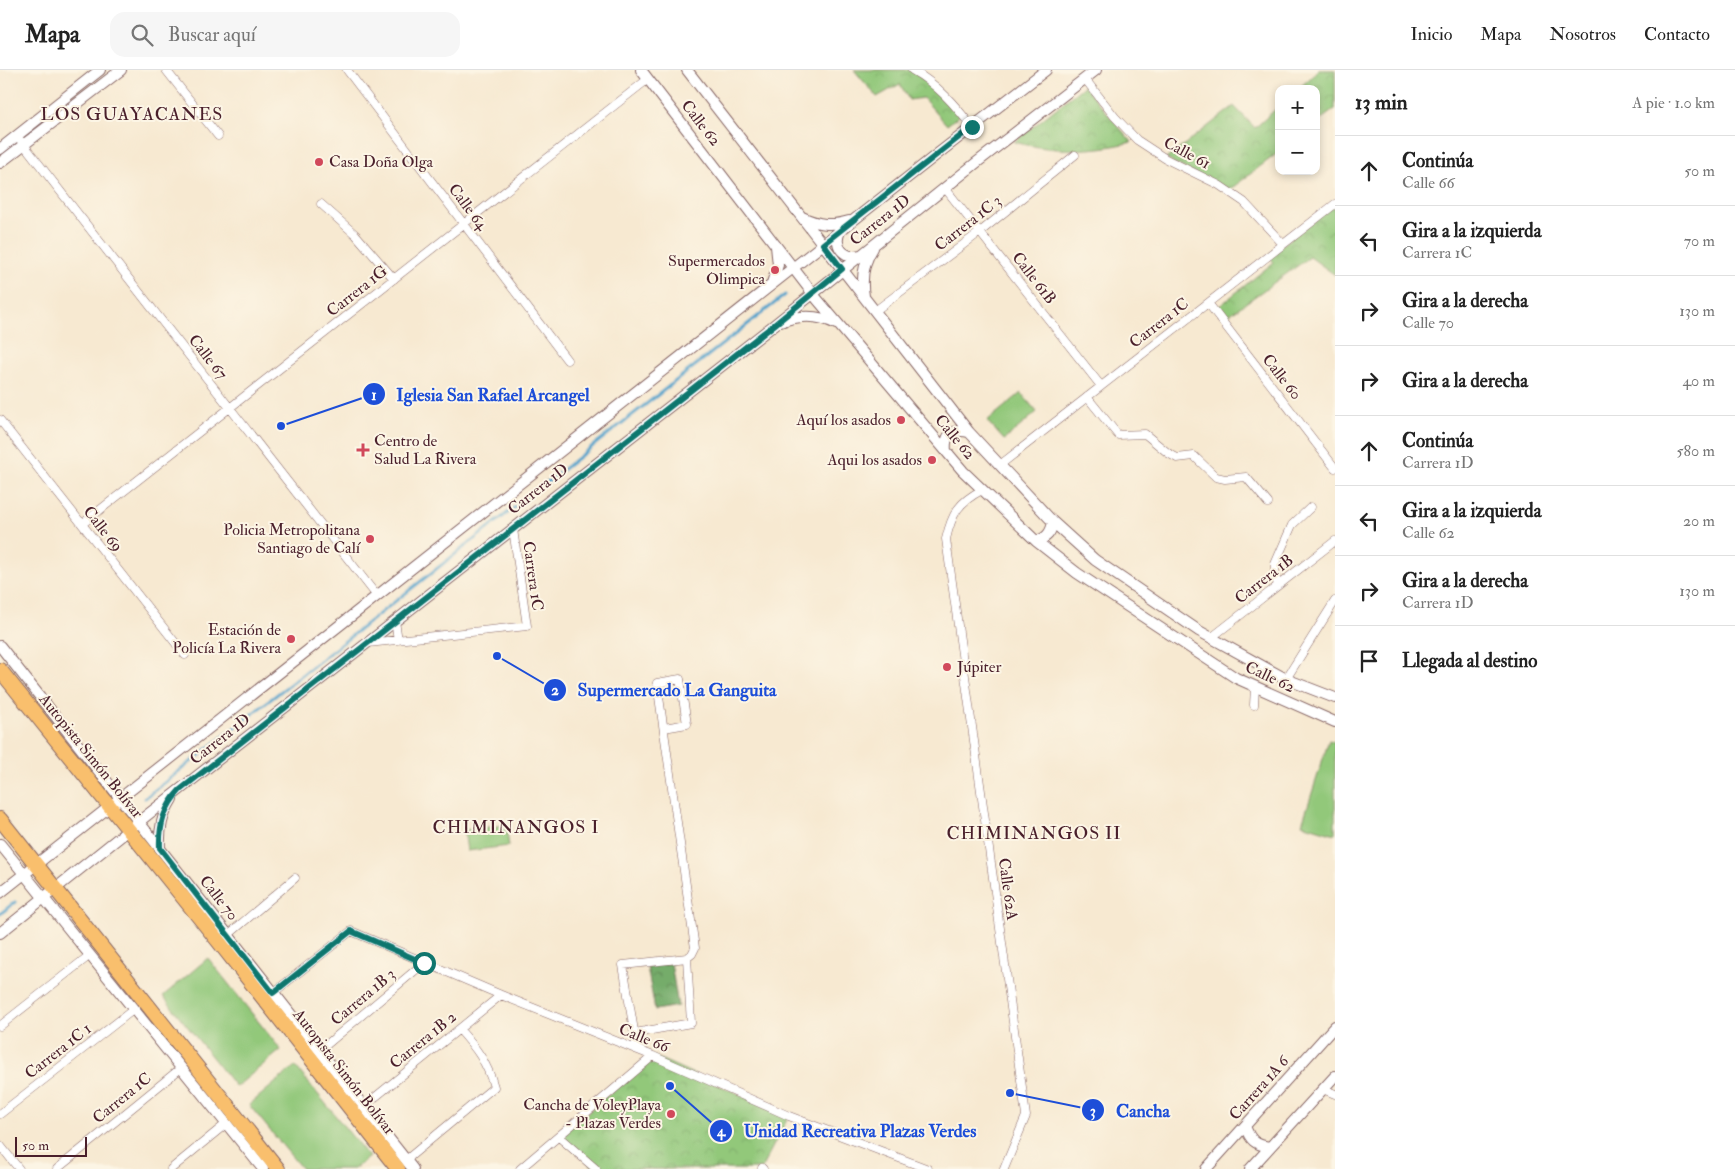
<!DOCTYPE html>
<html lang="es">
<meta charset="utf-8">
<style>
body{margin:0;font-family:"IM FELL Double Pica",serif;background:#f6f6f6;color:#222}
.controls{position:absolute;right:15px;top:15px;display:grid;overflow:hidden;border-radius:10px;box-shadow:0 2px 8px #0003}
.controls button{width:45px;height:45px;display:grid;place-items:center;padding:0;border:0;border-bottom:1px solid #e0e0e0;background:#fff;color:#222;font:25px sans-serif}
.scale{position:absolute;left:15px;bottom:12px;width:72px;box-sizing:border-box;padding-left:5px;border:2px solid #4a1f2b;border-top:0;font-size:14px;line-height:18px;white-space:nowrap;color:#4a1f2b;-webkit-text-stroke:4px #fcf5e5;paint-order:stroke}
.stop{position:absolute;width:15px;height:15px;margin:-11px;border:4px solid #0f766e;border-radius:50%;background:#fff}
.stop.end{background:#0f766e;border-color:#fff;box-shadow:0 1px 5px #0008}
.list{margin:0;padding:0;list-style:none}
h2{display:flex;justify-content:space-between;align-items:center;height:65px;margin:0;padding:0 20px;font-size:21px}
h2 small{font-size:16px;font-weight:400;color:#767676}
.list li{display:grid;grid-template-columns:32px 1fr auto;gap:15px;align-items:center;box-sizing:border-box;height:70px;padding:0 20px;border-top:1px solid #e0e0e0}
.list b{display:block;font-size:19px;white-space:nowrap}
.list p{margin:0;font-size:16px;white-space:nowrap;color:#767676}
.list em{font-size:16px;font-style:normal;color:#767676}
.icon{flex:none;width:28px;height:28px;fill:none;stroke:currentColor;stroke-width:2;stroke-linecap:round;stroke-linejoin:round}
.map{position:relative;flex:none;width:1335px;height:1099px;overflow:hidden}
header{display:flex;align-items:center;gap:30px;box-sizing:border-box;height:70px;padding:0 25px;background:#fff;border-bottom:1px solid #e0e0e0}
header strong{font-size:24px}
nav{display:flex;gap:28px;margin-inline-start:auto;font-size:18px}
.search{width:350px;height:45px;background:#f6f6f6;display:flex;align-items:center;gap:12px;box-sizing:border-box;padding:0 18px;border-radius:15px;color:#767676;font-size:19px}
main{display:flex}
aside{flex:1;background:#fff}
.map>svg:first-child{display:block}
</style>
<header>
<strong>Mapa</strong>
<div class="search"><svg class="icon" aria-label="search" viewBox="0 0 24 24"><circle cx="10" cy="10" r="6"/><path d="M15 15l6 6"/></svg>Buscar aquí</div>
<nav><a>Inicio</a><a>Mapa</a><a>Nosotros</a><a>Contacto</a></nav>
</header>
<main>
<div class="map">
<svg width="1335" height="1099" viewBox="0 0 1335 1099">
<defs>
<pattern id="forest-crowns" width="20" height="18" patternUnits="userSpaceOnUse" patternTransform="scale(1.25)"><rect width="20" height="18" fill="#75ac6a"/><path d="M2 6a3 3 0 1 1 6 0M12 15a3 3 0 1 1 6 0" fill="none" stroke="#628b57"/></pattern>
<pattern id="park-crowns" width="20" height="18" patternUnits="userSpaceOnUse" patternTransform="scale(1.25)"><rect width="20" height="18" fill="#92c87a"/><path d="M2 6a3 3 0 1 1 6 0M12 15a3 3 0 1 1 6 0" fill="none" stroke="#7fab6a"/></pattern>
</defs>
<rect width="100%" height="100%" fill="#fcf5e5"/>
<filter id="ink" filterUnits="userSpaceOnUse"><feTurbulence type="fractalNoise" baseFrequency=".02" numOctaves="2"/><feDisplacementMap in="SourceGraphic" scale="10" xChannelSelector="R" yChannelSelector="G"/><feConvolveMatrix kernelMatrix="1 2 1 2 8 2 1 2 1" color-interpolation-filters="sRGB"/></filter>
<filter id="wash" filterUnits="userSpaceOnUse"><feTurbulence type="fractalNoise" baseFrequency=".0096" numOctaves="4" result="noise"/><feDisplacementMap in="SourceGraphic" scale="20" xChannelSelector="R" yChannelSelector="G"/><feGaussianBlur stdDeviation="1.12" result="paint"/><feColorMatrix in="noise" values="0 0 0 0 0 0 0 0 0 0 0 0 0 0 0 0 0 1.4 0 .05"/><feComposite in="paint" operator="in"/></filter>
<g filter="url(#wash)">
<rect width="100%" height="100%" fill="#f7e9d1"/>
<!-- green -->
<path fill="#92c87a" stroke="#6e7452" d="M1021 323 1037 342 1004 370 987 351Z
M1329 670 1335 672V764L1302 754Z
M506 755 509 776 467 781 464 760Z
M208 888 281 980 236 1017 163 926Z
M295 996 369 1087 354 1099H302L249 1035Z"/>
<!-- forest -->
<path fill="url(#forest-crowns)" stroke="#60664a" d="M671 893 678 936 655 940 647 897Z"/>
<!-- park -->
<path fill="url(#park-crowns)" stroke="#6e7452" d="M854 0H911L933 13 960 45 947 55 923 28 909 30 900 14 877 27Z
M1319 0H1335V39L1316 53V19H1298Z
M1084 16 1132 72C1092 82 1053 82 1014 72Z
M1234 36 1255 58 1279 36V82L1228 121 1166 89Z
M1335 134V205L1310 187 1226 247 1217 238 1274 192 1268 186Z
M653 986 789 1046 761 1099H596L559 1067Z"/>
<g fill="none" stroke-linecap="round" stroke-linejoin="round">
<!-- stream -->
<path stroke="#52a3cc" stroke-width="3" d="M145 728 785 225
M0 844 15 832"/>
</g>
</g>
<g filter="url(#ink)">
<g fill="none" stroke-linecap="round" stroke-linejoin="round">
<defs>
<path id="minor" d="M166 0 218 66
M347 0 567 290
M912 0C937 14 955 35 972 57
M1085 9 1115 47 1137 70 1166 89 1219 115 1244 132 1283 174
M21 71 377 526
M945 118 1101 316
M321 134 356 165 394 209
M1208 233 1335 398
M875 241 980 162 1075 85
M1087 327 1118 365 1145 364 1168 383 1177 388 1194 386 1216 407 1225 409 1246 407 1268 433
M0 350 185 585
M1000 395 1335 134
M982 420C959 432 952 443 946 469L1026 1046 1004 1099
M82 454 648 9
M1278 515 1275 506V494L1292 455 1311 437
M395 551 398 570
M1211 568 1335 471
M368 573 527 556 513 459
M1286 609 1335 531
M1254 635 1255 617
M228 865 295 808
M273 923 351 861 501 925 653 986 789 1046 928 1099
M0 956 90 885
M635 963 691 953 687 888
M637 979 623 895 687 888 692 884 695 878 657 613 680 609 687 654 664 658
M319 981 424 893
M1323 1019 1335 1024
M363 1037 501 925
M0 1044 134 939
M559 1067 596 1099
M0 1075 19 1099
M406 1090 494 1017C487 992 476 978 459 959
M762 1098 763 1099
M57 1099 181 998
M171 1099 227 1053
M520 1099 653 986"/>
<path id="tertiary" d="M641 0 817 229 963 401 1036 471 1077 503 1236 608 1335 652
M687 0 969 362 1053 452 1095 490 1199 561 1286 609 1335 628
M0 79 100 0
M0 93 121 0
M802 147C819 155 831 156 849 151
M841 160C832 175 844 190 860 185
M772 213 778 195 776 176
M864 226C861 208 863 193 873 178
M780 252C799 245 818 244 836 254
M946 381C944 363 954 359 969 362
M1036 471C1047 468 1051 463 1053 452
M0 576 413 1099
M0 774 263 1099
M160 778C159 759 162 745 172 729
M0 823 940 82 1046 0
M0 863 146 746 774 255 976 93 1096 0
M1245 1056C1250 1070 1255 1075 1270 1077
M1206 1099 1335 956
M1250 1099 1335 1006"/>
<path id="trunk" d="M0 600 219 872 398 1099
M0 749 278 1099"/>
</defs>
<!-- minor casing -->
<use href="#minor" stroke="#876665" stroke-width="9"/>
<!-- tertiary casing -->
<use href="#tertiary" stroke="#876665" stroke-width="12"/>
<!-- trunk casing -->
<use href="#trunk" stroke="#876665" stroke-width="16"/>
<!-- minor -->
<use href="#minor" stroke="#fff" stroke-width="8"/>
<!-- tertiary -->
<use href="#tertiary" stroke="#fff" stroke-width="10"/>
<!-- trunk -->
<use href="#trunk" stroke="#f9bf6d" stroke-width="14"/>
</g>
</g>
<g fill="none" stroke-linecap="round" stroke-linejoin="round" filter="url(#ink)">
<!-- route -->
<path stroke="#0f766e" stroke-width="6" d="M424 893 351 861 273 923 160 778C159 755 164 737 180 720L774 255 842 199 823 174 972 57"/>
</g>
<!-- markers -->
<g fill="#d1495b" stroke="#fcf5e5" stroke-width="2">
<circle cx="319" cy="92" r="5"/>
<circle cx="775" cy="200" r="5"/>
<circle cx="901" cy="350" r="5"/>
<path d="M360.5 372.5h5v5h5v5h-5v5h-5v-5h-5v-5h5z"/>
<circle cx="932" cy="390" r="5"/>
<circle cx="370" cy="469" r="5"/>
<circle cx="291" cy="569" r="5"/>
<circle cx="947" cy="597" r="5"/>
<circle cx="671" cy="1044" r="5"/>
</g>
<g text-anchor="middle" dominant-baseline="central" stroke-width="4" stroke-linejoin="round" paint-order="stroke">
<!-- street labels -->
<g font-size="16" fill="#4a1f2b" stroke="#fcf5e5">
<text transform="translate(701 53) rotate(52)">Calle 62</text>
<text transform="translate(1187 83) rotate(28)">Calle 61</text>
<text transform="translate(468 137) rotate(53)">Calle 64</text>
<text transform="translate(880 150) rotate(-38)">Carrera 1D</text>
<text transform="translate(968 153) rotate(-38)">Carrera 1C 3</text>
<text transform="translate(1034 208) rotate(52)">Calle 61B</text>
<text transform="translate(357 221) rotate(-38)">Carrera 1G</text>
<text transform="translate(1159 253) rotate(-38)">Carrera 1C</text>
<text transform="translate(208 287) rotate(52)">Calle 67</text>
<text transform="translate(1282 307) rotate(52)">Calle 60</text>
<text transform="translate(955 367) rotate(50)">Calle 62</text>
<text transform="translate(538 419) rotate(-38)">Carrera 1D</text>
<text transform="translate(103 459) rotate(52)">Calle 69</text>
<text transform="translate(533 506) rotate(82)">Carrera 1C</text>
<text transform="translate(1264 509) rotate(-38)">Carrera 1B</text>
<text transform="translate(1270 607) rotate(25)">Calle 62</text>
<text transform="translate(220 669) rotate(-38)">Carrera 1D</text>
<text transform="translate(91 686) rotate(51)">Autopista Simón Bolívar</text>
<text transform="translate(1008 819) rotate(82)">Calle 62A</text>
<text transform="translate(219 828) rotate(52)">Calle 70</text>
<text transform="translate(363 927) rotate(-40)">Carrera 1B 3</text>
<text transform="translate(644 968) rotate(22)">Calle 66</text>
<text transform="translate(423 970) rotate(-39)">Carrera 1B 2</text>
<text transform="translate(58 981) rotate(-38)">Carrera 1C 1</text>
<text transform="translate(344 1002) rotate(52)">Autopista Simón Bolívar</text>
<text transform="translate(1259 1018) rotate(-48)">Carrera 1A 6</text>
<text transform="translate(122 1028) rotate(-39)">Carrera 1C</text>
</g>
<!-- poi labels -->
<g font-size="16" fill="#4a1f2b" stroke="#fcf5e5" text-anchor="end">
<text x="329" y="92" text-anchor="start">Casa Doña Olga</text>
<text x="765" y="191">Supermercados<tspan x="765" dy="18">Olimpica</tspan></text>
<text x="891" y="350">Aquí los asados</text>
<text x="374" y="371" text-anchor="start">Centro de<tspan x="374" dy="18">Salud La Rivera</tspan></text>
<text x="922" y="390">Aqui los asados</text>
<text x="360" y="460">Policia Metropolitana<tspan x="360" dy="18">Santiago de Calí</tspan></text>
<text x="281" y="560">Estación de<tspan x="281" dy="18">Policía La Rivera</tspan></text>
<text x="957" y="597" text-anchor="start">Júpiter</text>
<text x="661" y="1035">Cancha de VoleyPlaya<tspan x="661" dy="18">- Plazas Verdes</tspan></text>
</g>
<!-- neighbourhood labels -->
<g font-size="18" letter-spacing="1" fill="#4a1f2b" stroke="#fcf5e5">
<text x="132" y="44">LOS GUAYACANES</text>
<text x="516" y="757">CHIMINANGOS I</text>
<text x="1034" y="763">CHIMINANGOS II</text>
</g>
</g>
<!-- callouts -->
<path fill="none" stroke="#1d4ed8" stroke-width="2" d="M281 356L374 324M497 586L555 620M1010 1023L1093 1040M670 1016L721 1061"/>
<g fill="#1d4ed8" stroke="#fcf5e5" stroke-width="2">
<circle cx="281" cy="356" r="5"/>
<circle cx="497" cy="586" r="5"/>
<circle cx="1010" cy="1023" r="5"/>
<circle cx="670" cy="1016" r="5"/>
<circle cx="374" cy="324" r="12"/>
<circle cx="555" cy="620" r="12"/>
<circle cx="1093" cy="1040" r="12"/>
<circle cx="721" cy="1061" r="12"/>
</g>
<g font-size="15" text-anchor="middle" font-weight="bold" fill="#fff">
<text x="374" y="330">1</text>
<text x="555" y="625">2</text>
<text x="1093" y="1046">3</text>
<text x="721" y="1066">4</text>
</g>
<g font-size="18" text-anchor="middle" font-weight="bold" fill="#1d4ed8" stroke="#fcf5e5" stroke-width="4" stroke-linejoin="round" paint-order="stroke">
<text x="493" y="331">Iglesia San Rafael Arcangel</text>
<text x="677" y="626">Supermercado La Ganguita</text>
<text x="1143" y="1047">Cancha</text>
<text x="860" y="1067">Unidad Recreativa Plazas Verdes</text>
</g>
</svg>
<div class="controls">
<button>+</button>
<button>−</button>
</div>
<div class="scale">50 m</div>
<div class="stop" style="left:424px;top:893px"></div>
<div class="stop end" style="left:972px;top:57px"></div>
</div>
<aside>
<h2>13 min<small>A pie · 1.0 km</small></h2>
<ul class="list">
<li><svg class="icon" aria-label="ahead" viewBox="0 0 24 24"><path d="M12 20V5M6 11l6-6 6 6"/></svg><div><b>Continúa</b><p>Calle 66</p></div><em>50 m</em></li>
<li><svg class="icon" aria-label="left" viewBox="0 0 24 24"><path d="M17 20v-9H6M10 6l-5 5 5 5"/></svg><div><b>Gira a la izquierda</b><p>Carrera 1C</p></div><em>70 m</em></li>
<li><svg class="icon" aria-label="right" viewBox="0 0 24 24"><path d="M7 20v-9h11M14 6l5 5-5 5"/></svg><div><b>Gira a la derecha</b><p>Calle 70</p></div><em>130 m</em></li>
<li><svg class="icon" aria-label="right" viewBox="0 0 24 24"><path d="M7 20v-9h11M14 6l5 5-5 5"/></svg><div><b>Gira a la derecha</b></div><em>40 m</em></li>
<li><svg class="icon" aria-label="ahead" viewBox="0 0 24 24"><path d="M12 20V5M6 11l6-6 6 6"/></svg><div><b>Continúa</b><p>Carrera 1D</p></div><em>580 m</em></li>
<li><svg class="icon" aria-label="left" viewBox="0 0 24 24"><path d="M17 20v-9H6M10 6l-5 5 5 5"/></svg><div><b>Gira a la izquierda</b><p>Calle 62</p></div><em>20 m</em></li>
<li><svg class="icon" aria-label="right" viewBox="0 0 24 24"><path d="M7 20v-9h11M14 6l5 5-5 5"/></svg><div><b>Gira a la derecha</b><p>Carrera 1D</p></div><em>130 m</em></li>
<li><svg class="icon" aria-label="arrive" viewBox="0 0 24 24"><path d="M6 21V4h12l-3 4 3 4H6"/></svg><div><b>Llegada al destino</b></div></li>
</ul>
</aside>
</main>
